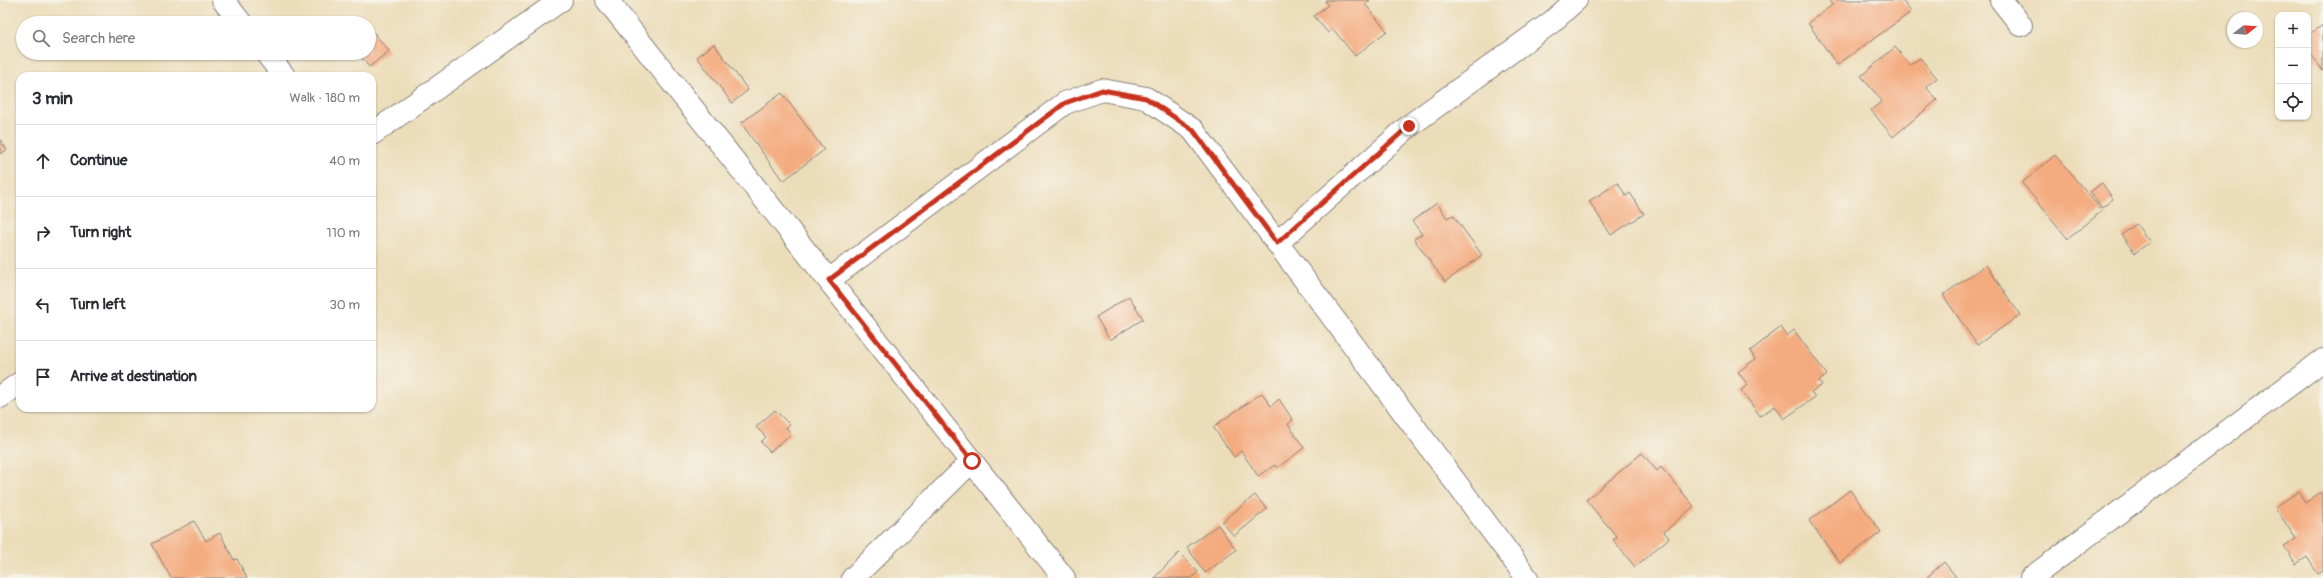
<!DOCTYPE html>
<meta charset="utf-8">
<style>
body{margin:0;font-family:Pangolin,sans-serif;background:#f2f2f3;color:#2b2b33}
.controls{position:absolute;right:12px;top:12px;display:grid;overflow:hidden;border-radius:8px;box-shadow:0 1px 3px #0004}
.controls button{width:36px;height:36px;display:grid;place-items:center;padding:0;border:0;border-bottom:1px solid #e1e1e2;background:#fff;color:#2b2b33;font:20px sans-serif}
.compass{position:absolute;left:2227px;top:12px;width:36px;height:36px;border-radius:50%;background:#fff;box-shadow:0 1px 3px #0004;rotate:73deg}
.stop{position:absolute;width:12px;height:12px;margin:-9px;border:3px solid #c8321e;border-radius:50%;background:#fff}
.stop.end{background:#c8321e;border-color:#fff;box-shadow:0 1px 4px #0008}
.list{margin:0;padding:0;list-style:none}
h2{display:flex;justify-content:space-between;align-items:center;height:52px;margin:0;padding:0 16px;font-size:17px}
h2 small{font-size:13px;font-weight:400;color:#7c7c81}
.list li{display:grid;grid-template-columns:26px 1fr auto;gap:12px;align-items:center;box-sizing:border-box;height:72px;padding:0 16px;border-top:1px solid #e1e1e2}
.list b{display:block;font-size:15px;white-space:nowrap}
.list em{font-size:13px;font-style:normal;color:#7c7c81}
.icon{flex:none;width:22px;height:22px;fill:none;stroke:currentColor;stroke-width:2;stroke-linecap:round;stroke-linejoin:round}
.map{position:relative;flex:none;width:2323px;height:578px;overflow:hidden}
.search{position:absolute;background:#fff;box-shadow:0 1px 3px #0004;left:16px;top:16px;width:360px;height:44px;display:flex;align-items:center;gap:10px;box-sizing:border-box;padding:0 14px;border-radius:22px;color:#7c7c81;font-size:15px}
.panel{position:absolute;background:#fff;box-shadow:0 1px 3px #0004;left:16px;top:72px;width:360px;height:340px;border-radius:12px}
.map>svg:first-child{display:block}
</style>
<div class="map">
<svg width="2323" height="578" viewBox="0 0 2323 578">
<rect width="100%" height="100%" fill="#f7f3e8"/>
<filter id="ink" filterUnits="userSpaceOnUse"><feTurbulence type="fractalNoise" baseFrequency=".025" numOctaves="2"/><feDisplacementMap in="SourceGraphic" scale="8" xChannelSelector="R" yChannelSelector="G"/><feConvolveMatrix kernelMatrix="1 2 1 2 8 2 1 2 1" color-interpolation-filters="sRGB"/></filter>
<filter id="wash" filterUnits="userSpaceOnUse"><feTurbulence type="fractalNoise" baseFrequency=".012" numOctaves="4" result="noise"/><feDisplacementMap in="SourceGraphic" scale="16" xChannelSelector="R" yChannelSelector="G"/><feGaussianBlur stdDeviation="0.9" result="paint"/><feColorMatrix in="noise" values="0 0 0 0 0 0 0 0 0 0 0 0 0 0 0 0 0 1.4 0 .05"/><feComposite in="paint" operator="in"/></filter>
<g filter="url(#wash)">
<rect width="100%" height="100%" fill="#ecddba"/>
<g id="blocks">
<!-- building -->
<path fill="#f4ab7f" d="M1325 0H1370L1365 4 1387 31 1355 56 1333 29 1328 33 1314 16 1328 5Z
M1829 0H1902L1911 12 1837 65 1808 23 1832 5Z
M2323 25V71L2308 49V35Z
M369 27 389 51 369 67 358 53H369Z
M714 44 748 90 732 103 697 57Z
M1895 47 1910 65 1920 58 1937 78 1926 87 1937 100 1893 137 1871 110 1882 101 1861 76Z
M782 93 824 150 783 181 741 123Z
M0 139 7 150 0 154Z
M2055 155 2102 211 2068 239 2022 183Z
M1618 183 1626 196 1630 193 1644 214 1611 235 1589 201Z
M2102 183 2113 199 2102 208 2090 192Z
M1437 203 1447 218 1453 215 1482 255 1445 282 1414 239 1422 234 1412 221Z
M2136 224 2150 242 2135 253 2121 235Z
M1986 265 2020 315 1977 345 1943 295Z
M1129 296 1143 319 1110 340 1096 317Z
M1781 327 1787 336 1794 330 1827 375 1819 381 1822 385 1811 392 1815 397 1784 419 1775 406 1760 416 1741 390 1748 385 1738 372 1755 359 1750 351Z
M1262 393 1271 406 1279 399 1293 420 1288 424 1304 448 1277 468 1275 465 1258 476 1241 451 1234 457 1213 427Z
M775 410 790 425 786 428 791 434 770 452 761 442 766 437 756 427Z
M1642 453 1657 471 1661 467 1694 506 1664 532 1669 538 1635 567 1613 540 1617 537 1586 500Z
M1850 490 1881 532 1840 563 1809 521Z
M2298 492 2305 503 2321 492 2323 495V571L2318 574 2307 557 2296 564 2284 546 2296 539 2275 507Z
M1255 495 1267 509 1234 536 1222 522Z
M194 521 206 541 220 533 234 560 237 559 247 578H171L152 544Z
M1218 525 1236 550 1205 573 1187 547Z
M1179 553 1198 572 1192 578H1154Z
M1944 562 1957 578H1926Z"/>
</g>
</g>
<g filter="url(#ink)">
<use href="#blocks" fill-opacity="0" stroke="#87807a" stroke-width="1"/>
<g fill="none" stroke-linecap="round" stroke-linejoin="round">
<defs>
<path id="street" d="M223 0 241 23
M607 0 1064 578
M2001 0 2021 25
M266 53 284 76
M372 134 561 0
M1277 243 1409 126 1553 21 1576 0
M829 280 1065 103 1102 90 1146 98 1193 130 1527 578
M0 397 20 383
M853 578 972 461
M2031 578 2323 360"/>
</defs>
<!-- street casing -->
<use href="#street" stroke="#87807a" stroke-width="24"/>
<!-- street -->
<use href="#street" stroke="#fff" stroke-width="22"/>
</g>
</g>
<g fill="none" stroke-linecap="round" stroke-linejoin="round" filter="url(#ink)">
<!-- route -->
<path stroke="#c8321e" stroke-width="5" d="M972 461 829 280 1065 103 1102 90 1146 98 1193 130 1277 243 1409 126"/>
</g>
</svg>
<div class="controls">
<button>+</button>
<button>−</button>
<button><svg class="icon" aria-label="locate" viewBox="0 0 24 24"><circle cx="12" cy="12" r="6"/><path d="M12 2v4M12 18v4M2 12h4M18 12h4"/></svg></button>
</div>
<svg class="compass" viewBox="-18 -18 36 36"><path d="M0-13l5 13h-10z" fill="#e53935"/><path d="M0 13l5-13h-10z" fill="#7c7c81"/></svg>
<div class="stop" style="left:972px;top:461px"></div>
<div class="stop end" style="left:1409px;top:126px"></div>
<div class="search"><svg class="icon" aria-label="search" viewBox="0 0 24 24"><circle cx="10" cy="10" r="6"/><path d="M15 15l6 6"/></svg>Search here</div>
<section class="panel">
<h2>3 min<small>Walk · 180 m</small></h2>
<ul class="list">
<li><svg class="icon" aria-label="ahead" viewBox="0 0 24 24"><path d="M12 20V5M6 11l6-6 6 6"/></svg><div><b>Continue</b></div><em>40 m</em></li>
<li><svg class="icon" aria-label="right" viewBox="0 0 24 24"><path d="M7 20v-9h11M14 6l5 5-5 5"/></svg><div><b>Turn right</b></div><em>110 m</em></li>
<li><svg class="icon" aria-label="left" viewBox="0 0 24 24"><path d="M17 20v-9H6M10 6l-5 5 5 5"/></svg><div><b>Turn left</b></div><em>30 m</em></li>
<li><svg class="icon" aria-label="arrive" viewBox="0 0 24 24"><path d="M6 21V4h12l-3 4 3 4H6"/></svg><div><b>Arrive at destination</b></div></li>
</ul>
</section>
</div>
